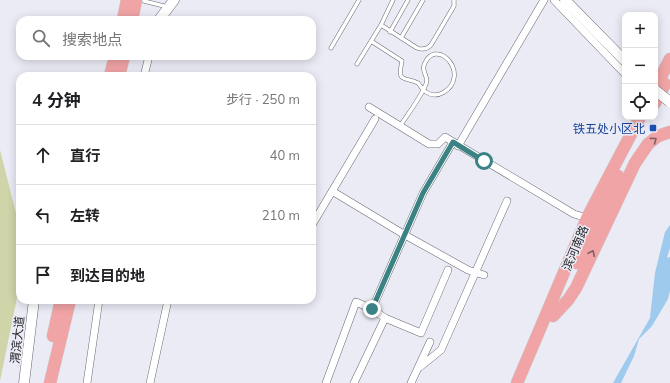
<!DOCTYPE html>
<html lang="zh">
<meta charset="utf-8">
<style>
body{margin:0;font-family:Mulish,"Noto Sans SC",sans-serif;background:#f2f2f2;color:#202124}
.controls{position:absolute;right:12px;top:12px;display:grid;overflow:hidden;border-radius:8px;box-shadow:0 2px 10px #0003}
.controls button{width:36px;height:36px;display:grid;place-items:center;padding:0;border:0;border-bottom:1px solid #e0e0e0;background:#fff;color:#202124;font:20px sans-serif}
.stop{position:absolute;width:12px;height:12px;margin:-9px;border:3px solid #3a8283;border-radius:50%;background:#fff}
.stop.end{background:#3a8283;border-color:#fff;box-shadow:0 1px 4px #0008}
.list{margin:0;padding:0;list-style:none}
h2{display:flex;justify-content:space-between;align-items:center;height:52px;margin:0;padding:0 16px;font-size:17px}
h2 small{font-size:13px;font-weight:400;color:#757577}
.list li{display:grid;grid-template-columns:26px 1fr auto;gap:12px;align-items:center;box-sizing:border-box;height:60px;padding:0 16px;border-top:1px solid #e0e0e0}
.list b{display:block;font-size:15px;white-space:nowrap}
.list em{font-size:13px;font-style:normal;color:#757577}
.icon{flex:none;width:22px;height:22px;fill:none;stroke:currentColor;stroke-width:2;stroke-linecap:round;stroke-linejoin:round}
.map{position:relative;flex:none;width:670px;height:383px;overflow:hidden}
.search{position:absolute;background:#fff;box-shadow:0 2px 10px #0003;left:16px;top:16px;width:300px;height:44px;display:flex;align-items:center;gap:10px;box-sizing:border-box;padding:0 14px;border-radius:12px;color:#757577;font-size:15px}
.panel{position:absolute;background:#fff;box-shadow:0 2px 10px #0003;left:16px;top:72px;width:300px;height:232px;border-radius:12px}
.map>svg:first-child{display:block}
</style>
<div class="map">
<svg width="670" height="383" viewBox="0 0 670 383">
<rect width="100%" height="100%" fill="#eaebf5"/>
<!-- green -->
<path fill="#d0d4a9" d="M0 150 20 229V283L0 381Z"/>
<!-- water -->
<path fill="#9dcaed" d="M670 225V248L667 258 670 257V291L668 299 652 326 639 339 634 356 621 383H613L650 318 655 273 665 232Z"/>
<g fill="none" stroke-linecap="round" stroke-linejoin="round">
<defs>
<path id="lane" d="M393 0 381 25 417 48C422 50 427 49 431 45L454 6V0
M144 1 168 7
M390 32 408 0
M401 38 423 0
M371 41 402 61C397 84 404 76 418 83 421 86 422 90 426 92 437 100 452 90 454 78 457 61 436 44 426 61 419 71 430 77 426 84 421 97 408 114 400 126
M331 48 359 0
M357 64 381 25"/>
<path id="street" d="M554 0 625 74
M144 76 149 56
M369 107 429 144H438L445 137 574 214 587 218
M458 146 544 0
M332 191 405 235 468 270 484 275
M312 225 375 119
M372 309 423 193 453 142
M420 367 441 350 507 201
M87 383 99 300
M150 383 168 300
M326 383 356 302 372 309 385 318 421 333 448 270
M354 383 385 318
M411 383 430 342"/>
<path id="secondary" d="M565 0 625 61
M159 20 174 0
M24 383 34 300"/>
<path id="highway" d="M123 20 127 0
M132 20 136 0
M110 76 115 56
M119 76 124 56
M655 89 670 59
M655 103 665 84
M577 263 618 176
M553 316 568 300 576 288 635 163 648 144 658 136 670 132
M53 336 61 300
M50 383 70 300
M517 383 587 218 640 117"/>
</defs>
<!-- lane casing -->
<use href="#lane" stroke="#696a73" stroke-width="4.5"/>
<!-- street casing -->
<use href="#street" stroke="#696a73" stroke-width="8"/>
<!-- secondary casing -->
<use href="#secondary" stroke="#696a73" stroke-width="11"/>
<!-- highway casing -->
<use href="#highway" stroke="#cccccd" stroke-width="13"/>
<!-- lane -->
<use href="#lane" stroke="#fff" stroke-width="3.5"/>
<!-- street -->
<use href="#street" stroke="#fff" stroke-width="7"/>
<!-- secondary -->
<use href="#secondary" stroke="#fff" stroke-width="10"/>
<!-- highway -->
<use href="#highway" stroke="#f1a4a6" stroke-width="12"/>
<defs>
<path id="secondary-bridge" d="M655 90 670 102"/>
</defs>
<!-- secondary-bridge casing -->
<use href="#secondary-bridge" stroke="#696a73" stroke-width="11" stroke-linecap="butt"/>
<!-- secondary-bridge -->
<use href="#secondary-bridge" stroke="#fff" stroke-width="10"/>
</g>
<!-- one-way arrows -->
<defs><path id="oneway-chevron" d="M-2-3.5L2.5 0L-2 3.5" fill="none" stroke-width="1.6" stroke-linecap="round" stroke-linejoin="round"/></defs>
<g stroke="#836063">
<use href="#oneway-chevron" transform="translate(654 140) rotate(-37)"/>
<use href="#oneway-chevron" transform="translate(592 253) rotate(-65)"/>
</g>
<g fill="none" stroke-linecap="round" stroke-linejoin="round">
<!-- route -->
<path stroke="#3a8283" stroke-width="5" d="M372 309 423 193 453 142 484 161"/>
</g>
<!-- markers -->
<rect fill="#1a4fb4" stroke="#eaebf5" stroke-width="1.5" x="649" y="124" width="8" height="8" rx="2"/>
<g text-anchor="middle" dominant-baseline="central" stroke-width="3" stroke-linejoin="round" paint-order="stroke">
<!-- transit labels -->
<g font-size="12" fill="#164399" stroke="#eaebf5" text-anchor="end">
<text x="645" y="128">铁五处小区北</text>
</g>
<!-- street labels -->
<g font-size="12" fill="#29292d" stroke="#eaebf5">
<text transform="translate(575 248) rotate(-67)">滨河南路</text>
<text transform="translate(17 340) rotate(-84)">渭滨大道</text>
</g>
</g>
</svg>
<div class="controls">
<button>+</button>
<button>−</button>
<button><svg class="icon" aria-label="locate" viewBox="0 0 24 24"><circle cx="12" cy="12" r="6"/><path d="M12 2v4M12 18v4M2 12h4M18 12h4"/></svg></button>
</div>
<div class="stop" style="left:484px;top:161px"></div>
<div class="stop end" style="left:372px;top:309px"></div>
<div class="search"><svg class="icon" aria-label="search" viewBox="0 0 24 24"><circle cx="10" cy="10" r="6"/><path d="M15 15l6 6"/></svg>搜索地点</div>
<section class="panel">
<h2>4 分钟<small>步行 · 250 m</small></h2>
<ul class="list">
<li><svg class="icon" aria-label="ahead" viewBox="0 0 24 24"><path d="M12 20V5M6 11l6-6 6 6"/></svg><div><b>直行</b></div><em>40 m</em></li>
<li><svg class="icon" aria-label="left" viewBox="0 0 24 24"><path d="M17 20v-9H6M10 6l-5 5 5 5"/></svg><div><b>左转</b></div><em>210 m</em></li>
<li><svg class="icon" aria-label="arrive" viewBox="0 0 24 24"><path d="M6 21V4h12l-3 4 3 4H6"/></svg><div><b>到达目的地</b></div></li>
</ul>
</section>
</div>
